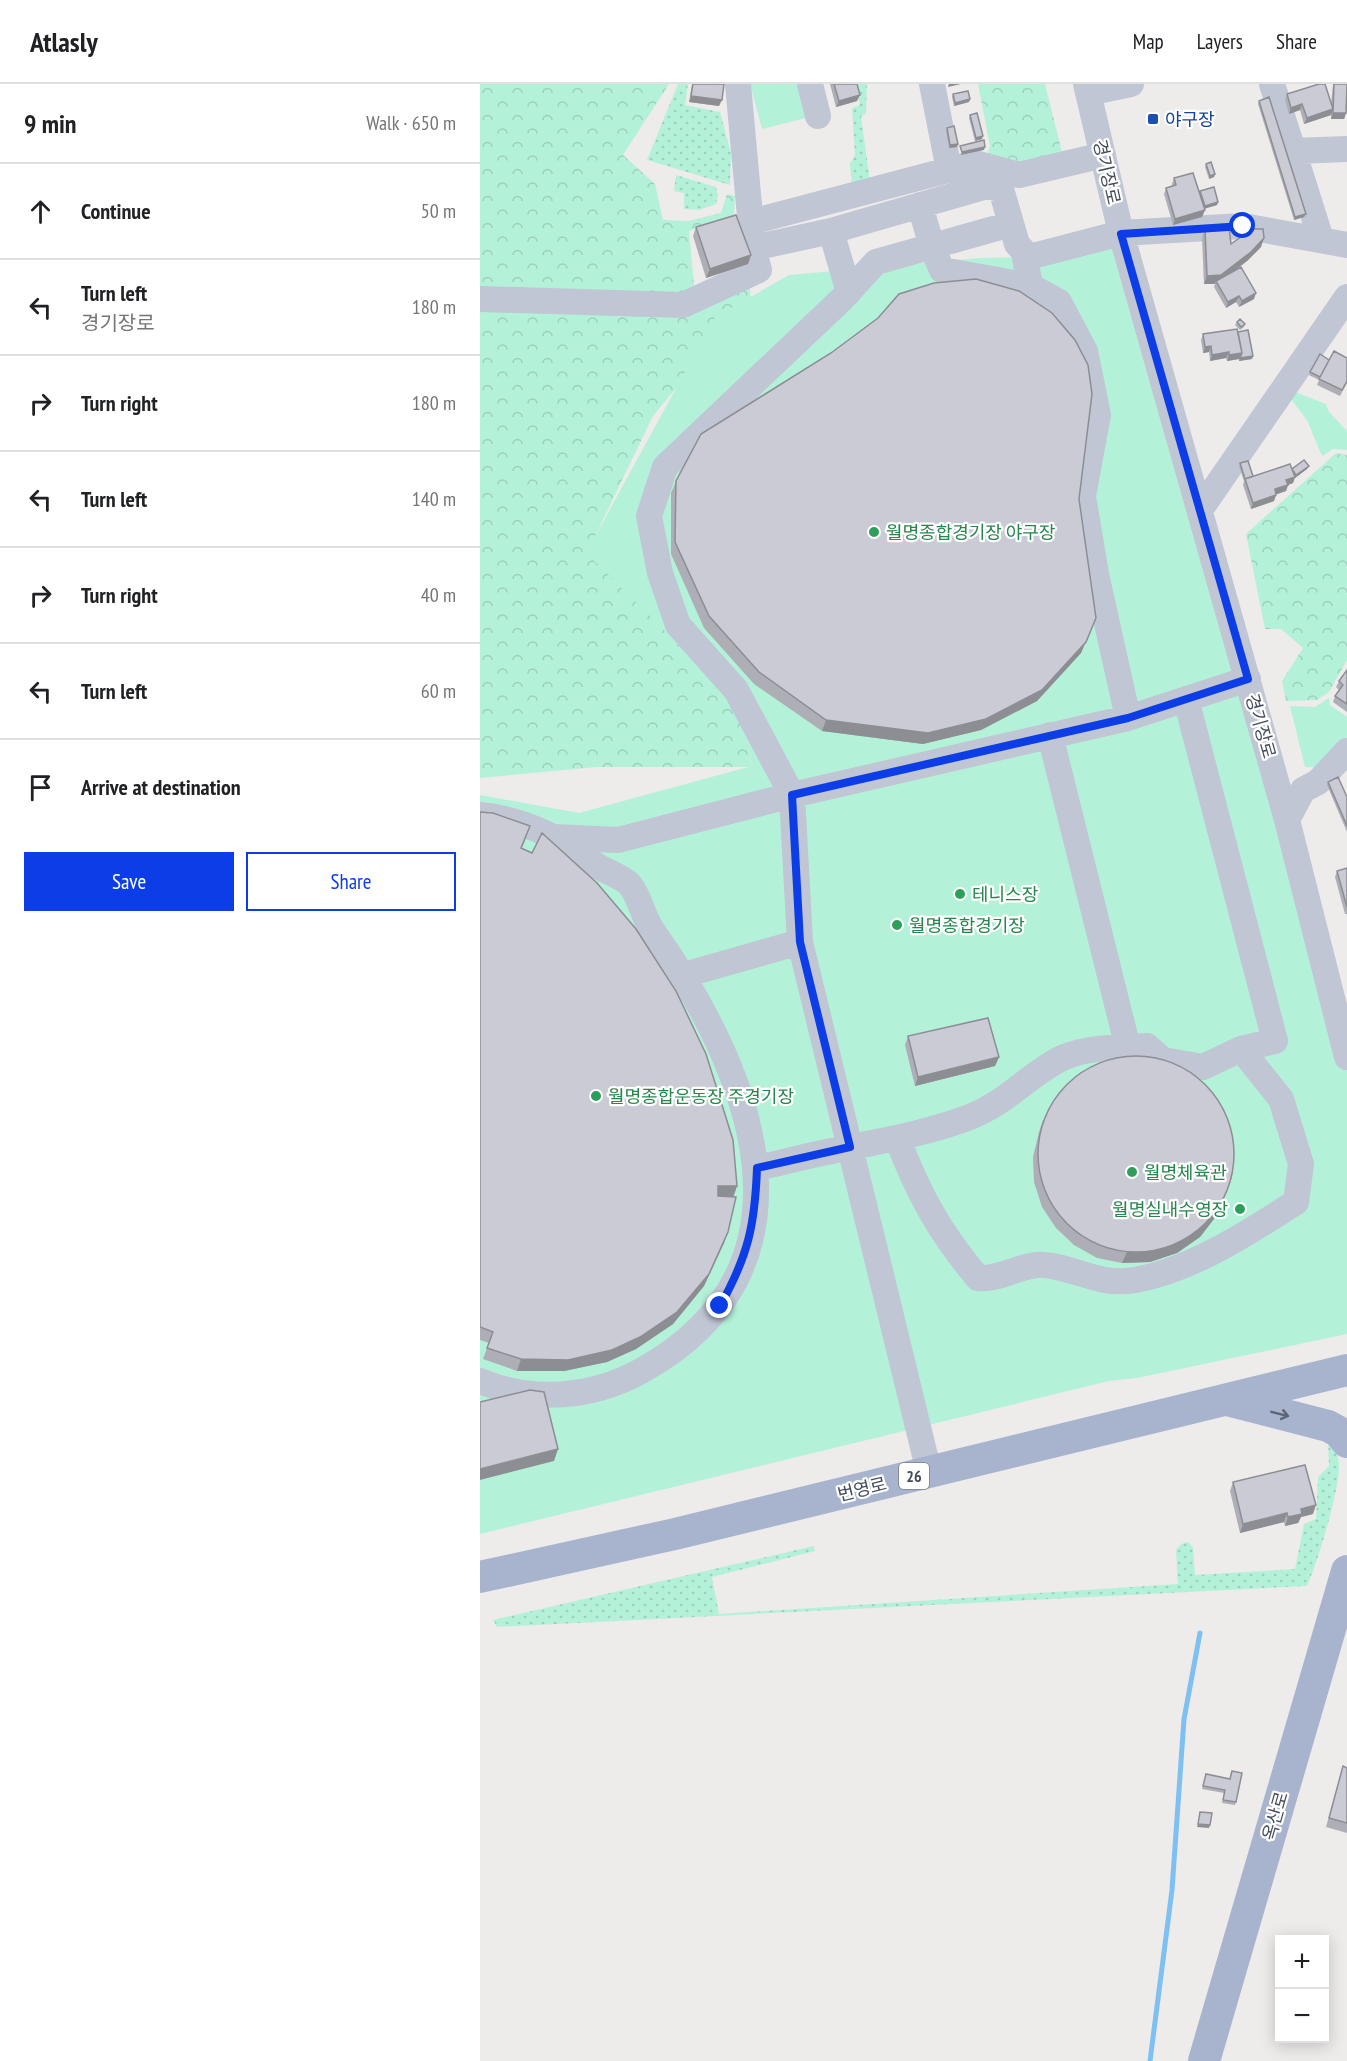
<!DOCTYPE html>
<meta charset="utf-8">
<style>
body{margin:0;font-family:"PT Sans Narrow","Noto Sans KR",sans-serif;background:#f6f6f6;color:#202124}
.controls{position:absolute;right:18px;bottom:18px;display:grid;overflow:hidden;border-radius:0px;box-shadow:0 3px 15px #0003}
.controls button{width:54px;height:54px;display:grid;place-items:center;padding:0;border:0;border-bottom:2px solid #e0e0e0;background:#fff;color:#202124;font:30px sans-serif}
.stop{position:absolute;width:18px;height:18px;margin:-14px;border:4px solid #0d3de6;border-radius:50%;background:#fff}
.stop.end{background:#0d3de6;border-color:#fff;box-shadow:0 2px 6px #0008}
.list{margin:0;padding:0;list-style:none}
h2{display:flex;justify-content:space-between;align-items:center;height:78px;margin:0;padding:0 24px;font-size:26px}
h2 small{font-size:20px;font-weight:400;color:#757577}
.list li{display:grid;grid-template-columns:39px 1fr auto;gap:18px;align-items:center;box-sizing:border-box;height:96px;padding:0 24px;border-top:2px solid #e0e0e0}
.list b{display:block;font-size:22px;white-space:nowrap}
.list p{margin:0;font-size:20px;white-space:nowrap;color:#757577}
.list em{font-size:20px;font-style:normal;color:#757577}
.actions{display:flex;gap:12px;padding:18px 24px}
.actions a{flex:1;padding:14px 0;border:2px solid #0d3de6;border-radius:0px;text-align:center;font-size:21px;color:#0d3de6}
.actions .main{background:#0d3de6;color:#fff}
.icon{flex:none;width:33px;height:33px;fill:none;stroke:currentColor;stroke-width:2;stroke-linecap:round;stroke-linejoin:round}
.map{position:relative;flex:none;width:867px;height:1977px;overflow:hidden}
header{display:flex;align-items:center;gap:36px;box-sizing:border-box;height:84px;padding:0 30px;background:#fff;border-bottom:2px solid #e0e0e0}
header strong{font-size:28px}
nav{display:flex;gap:33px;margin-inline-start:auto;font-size:21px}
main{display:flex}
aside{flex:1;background:#fff}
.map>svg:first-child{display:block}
</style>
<header>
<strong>Atlasly</strong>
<nav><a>Map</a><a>Layers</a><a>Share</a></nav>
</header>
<main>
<aside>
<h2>9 min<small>Walk · 650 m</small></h2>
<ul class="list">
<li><svg class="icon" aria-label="ahead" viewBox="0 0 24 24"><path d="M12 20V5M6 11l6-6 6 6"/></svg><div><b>Continue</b></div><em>50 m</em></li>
<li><svg class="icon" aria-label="left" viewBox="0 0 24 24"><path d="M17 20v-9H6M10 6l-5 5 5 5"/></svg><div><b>Turn left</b><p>경기장로</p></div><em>180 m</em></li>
<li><svg class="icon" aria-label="right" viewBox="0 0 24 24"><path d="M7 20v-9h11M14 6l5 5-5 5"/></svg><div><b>Turn right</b></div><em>180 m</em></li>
<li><svg class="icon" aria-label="left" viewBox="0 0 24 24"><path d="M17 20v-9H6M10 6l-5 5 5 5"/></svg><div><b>Turn left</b></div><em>140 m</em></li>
<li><svg class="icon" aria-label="right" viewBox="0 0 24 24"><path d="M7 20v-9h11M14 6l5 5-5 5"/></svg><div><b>Turn right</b></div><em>40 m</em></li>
<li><svg class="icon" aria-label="left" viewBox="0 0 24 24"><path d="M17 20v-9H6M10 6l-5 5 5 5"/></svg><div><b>Turn left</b></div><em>60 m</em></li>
<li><svg class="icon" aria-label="arrive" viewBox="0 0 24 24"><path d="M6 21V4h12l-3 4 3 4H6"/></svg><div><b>Arrive at destination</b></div></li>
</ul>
<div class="actions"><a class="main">Save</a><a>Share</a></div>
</aside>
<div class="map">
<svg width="867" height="1977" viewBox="0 0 867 1977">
<defs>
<pattern id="grass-dots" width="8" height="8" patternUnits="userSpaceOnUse" patternTransform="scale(1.5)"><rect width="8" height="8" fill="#b4f1d9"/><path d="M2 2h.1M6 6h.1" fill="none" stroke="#9cd0bc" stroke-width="1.8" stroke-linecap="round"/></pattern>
<pattern id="forest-crowns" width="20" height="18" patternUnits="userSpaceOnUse" patternTransform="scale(1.5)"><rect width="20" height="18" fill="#b4f1d9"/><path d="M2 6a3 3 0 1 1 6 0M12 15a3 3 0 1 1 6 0" fill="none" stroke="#9cd0bc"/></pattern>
</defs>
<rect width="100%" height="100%" fill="#eeebeb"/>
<!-- grass -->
<path fill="url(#grass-dots)" d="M198 0H208L205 21 240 28 251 69 250 101 167 76Z
M375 0H387L386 29 381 33 390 97 372 102 370 80 375 71 372 24 380 21Z
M196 91 236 103 238 111 236 120 219 126 204 125V109L194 107Z
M848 1355C854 1362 858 1370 859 1380 860 1405 838 1478 827 1502L17 1543 13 1536 334 1462 335 1467 232 1493 239 1530 698 1500 696 1466 701 1460 708 1458 713 1463 715 1491 815 1485 824 1440 836 1435 838 1393 849 1382Z"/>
<!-- forest -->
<path fill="url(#forest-crowns)" d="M0 0H189L143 71 175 100 183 136 208 137 241 129 247 110 255 112 254 133 209 147 214 202 211 223 270 204 271 220 246 244 173 332 107 469 263 623 272 683H117L0 694Z
M498 0H565L583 72 545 83 507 71 510 62Z
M856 369 867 371V576L849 608 837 616 806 617 802 597 823 564 801 545H785L766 450Z"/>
<!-- garden -->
<path fill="#b4f1d9" d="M270 0H317L326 34 282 45Z
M641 149 867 973V1250L657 1294 629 1297 0 1450V711L99 729 272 682 263 623 106 469 235 233 309 191 499 174 549 173Z
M815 308 846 320 849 328 867 347V366L853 365 842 372 827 336 810 314Z
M849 614 850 621 867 633V656L842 684 825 683 810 622 835 623Z"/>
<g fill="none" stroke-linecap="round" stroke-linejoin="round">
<!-- stream -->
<path stroke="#7ec0f1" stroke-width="5" d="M670 1977 692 1806 704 1635 720 1549"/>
<!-- minor -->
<path stroke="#c0c6d4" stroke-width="26" d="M258 0 272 154
M330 0 338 32
M452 0 469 86
M606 0 641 149 807 736 867 973
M792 0 841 155
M608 9 651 0
M814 67 867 65
M440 121 452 163 462 186 550 202
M271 138 495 79 539 91 623 71
M351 147 369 208
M544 168 550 202 579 218 605 267 618 331 603 412 616 490 648 634
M0 215 203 221 279 186 273 164 351 147 507 102 521 105 537 160 549 173 641 149 763 142 867 161
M720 426 867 213
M570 651 648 964
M0 731C24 733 52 742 73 753 89 762 103 774 119 783 128 788 143 793 150 801 160 813 163 833 172 846 270 985 351 1182 161 1287 112 1314 52 1319 0 1297
M807 736 823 706 838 698 867 667
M73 753 138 756 312 711 648 634 768 595
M204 891 320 858
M418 1056C439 1111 460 1149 498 1194 522 1196 542 1179 565 1181 591 1183 619 1200 646 1197 702 1192 770 1148 816 1118L821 1080 801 1015 761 965
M277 1084C308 1077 339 1069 371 1063 412 1055 450 1048 490 1033 528 1018 548 991 582 974 609 962 639 964 667 962L683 976 723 983 761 965 795 957 706 615
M449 1388 320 858 312 711 256 606 198 541 180 489 169 432 185 383 362 215 396 178 531 140"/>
<!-- major -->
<path stroke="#a8b3cd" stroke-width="32" d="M747 1316 848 1342 859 1348 867 1358
M0 1493 195 1450 867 1286
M724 1977 867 1487"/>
</g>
<!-- wall -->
<path fill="#aeafb6" d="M212 0H244L239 22 209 18Z
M350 0H377V17L356 23Z
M853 0H867V20L866 29 864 35H851V30V31L824 40 820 26 809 30 805 16 807 10 851 20Z
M473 10 490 15 489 18 474 22 472 13Z
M779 17 826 130 824 133 814 136 778 20Z
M490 31 502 55 495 57 489 34Z
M467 44 478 60 477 63 469 64 466 47Z
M726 80 735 90 734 93 729 95 725 83Z
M694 94 719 109 720 107 738 118 737 121 724 125 725 126 722 133 693 141 684 110 686 104 692 102V100Z
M216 143 271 171 268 180 226 194 213 152Z
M725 145 751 160 781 163 767 177 754 187 774 215 759 223 756 218 746 224 734 203 735 200H724L722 154Z
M757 238 765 240 764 243 760 246 755 241Z
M758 248 773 272 772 275 759 277V275L747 277 746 274 730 277 729 268 723 269 721 256 723 250Z
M867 274V299L860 312 837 301 839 296 829 291 830 288 849 276Z
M760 379 773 392 812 385H827L815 394V393L813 399 808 401 806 407 796 410 794 417 771 425 763 401 764 397 759 382Z
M196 397 599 415 616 534 601 569 557 617 501 646 443 660 342 647 274 600 224 544 191 470V409Z
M867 586V628L853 618 855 612 859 606 856 603 859 597Z
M848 698 867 713V748L847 701Z
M0 728 46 754 42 764 257 1102 253 1113 244 1159 224 1202 193 1240 156 1265 127 1278 84 1287H37L3 1275 9 1259 0 1256Z
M867 784V830H865L855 793 857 787Z
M428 952 519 973 515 982 435 1002 425 961Z
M563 1036 748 1105 737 1131 720 1153 697 1169 670 1178 642 1179 617 1174 594 1161 576 1144 562 1123 554 1098 553 1073 559 1048Z
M753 1398 833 1430 821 1433 818 1439 805 1442 804 1438 760 1449 750 1407Z
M863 1682 867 1684V1749L846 1743Z
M726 1690 750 1695 756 1718 755 1721 742 1719 744 1709 722 1705Z"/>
<!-- shaded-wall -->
<path fill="#8d8e94" d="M469 0H481L468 3Z
M380 11 377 17 356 23 359 17Z
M211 12 242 16 239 22 209 18Z
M490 15 489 18 474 22 475 19Z
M822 20 820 26 809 30 811 24Z
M853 25 851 31 824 40 827 34Z
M853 29H866L864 35H851Z
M503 52 502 55 495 57 496 54Z
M478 60 477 63 469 64 470 61Z
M505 63 504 66 481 71 482 68Z
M735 90 734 93 729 95 730 92Z
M738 118 737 121 723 125 725 122Z
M725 126 722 133 693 141 695 135Z
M826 130 824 133 814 136 815 133Z
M784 154 781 163 767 177 737 200 736 197 735 200H724L727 192Z
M271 171 268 180 226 194 230 185Z
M776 209 774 215 759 223 762 217Z
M759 212 756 218 746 224 748 218Z
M731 262 729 268 723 269 725 263Z
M749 268 746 274 730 277 732 271Z
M762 269 759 275 747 277 749 271Z
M773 272 772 275 759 277 760 274Z
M829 382 827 385 815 394 816 391Z
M815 393 813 399 808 401 806 407 792 412 795 405 806 396Z
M796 411 794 417 771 425 773 419Z
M616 534 601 569 557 617 501 646 443 660 342 647 346 636Z
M519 973 515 982 435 1002 438 993Z
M752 1093 737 1131 720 1153 697 1169 670 1178 642 1179 647 1168Z
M238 1102H257L253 1114H234Z
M248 1148 244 1159 224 1202 193 1240 156 1265 127 1278 84 1287H37L41 1275Z
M78 1365 74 1377 0 1396V1385Z
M836 1421 833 1430 821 1433 818 1439 805 1442 808 1433 821 1425Z
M807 1429 804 1438 760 1449 763 1440Z
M718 1740 730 1741 729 1744 717 1743Z"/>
<!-- building -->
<path fill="#cacbd4" stroke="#8d8e94" stroke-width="1.5" d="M213 0H244L242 16 211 12Z
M354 0H377L380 11 359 17Z
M839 0H845L853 25 827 34 822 20 811 24 807 10Z
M854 0H867L866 29H853Z
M488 7 490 15 475 19 473 10Z
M789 13 826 130 815 133 779 17Z
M497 29 503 52 496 54 490 31Z
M474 42 478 60 470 61 467 44Z
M504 56 505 63 482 68 480 62Z
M731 78 735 90 730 92 726 80Z
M713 89 725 126 695 135 686 104 696 101 694 94Z
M734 103 738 118 725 122 720 107Z
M256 131 271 171 230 185 216 143Z
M749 144 751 160 772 145H783L784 154 771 168 741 191 727 192 725 145Z
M761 183 776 209 762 217 759 212 748 218 736 197Z
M496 195 539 207 572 229 595 256 608 281 612 310 599 415 616 534 606 558 562 606 506 635 448 649 346 636 279 588 229 532 195 458 196 397 221 350 351 269 398 234 419 210 454 199Z
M760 235 765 240 761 243 757 238Z
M757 245 762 269 749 271V268L732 271 731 262 725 263 723 250Z
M768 246 773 272 760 274 762 269 758 248Z
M854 267 867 274V297L862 306 839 295Z
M840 270 849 276 840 293 830 288Z
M824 376 829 382 816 391 812 385Z
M768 377 773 392 765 395 760 379Z
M810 380 815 393 806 396 808 401 795 405 796 411 773 419 765 395Z
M867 586V620L855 612 863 601 859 597Z
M858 693 867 713V742L848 698Z
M0 728 13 729 50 742 41 764 52 769 62 749 117 799 156 845 196 907 226 970 253 1056 257 1102H238V1112L256 1113 248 1148 229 1190 197 1228 160 1253 132 1266 88 1276 41 1275 7 1264 13 1248 0 1243Z
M867 784V823L857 787Z
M508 934 519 973 438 993 428 952Z
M558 1070a98 98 0 1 1 196 0a98 98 0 1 1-196 0Z
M50 1306 64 1308 78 1365 0 1385V1318Z
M825 1381 836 1421 821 1425 822 1430 808 1433 807 1429 763 1440 753 1398Z
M863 1682 867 1684V1739L849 1734Z
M752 1687 762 1689 756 1718 743 1716 745 1706 723 1702 726 1690 750 1695Z
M720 1728 732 1729 730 1741 718 1740Z"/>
<!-- one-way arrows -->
<defs><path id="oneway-shaft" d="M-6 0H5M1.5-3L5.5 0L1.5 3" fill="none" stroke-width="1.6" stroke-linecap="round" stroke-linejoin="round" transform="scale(1.5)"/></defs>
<use stroke="#5c6476" href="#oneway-shaft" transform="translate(800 1330) rotate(14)"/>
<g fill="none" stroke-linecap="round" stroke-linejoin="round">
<!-- route -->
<path stroke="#0d3de6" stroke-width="8" d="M240 1222C268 1172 275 1141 277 1084L370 1063 320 858 312 711 648 634 768 595 641 150 763 142"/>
</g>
<!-- markers -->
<rect fill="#1a4fb4" stroke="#fff" stroke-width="2" x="667" y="29" width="12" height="12" rx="3"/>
<g fill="#2e9e5b" stroke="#fff" stroke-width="2">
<circle cx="394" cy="448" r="6"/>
<circle cx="480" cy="810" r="6"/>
<circle cx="417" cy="841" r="6"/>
<circle cx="116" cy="1012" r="6"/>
<circle cx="652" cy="1088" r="6"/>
<circle cx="760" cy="1125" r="6"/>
</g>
<g text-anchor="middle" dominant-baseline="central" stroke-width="4.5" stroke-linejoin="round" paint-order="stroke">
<!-- shield labels -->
<rect fill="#fff" stroke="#7b808b" stroke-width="1.5" x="419" y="1379" width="30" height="26" rx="4.5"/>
<g font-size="16" font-weight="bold" fill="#434a59">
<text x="434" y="1392">26</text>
</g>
<!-- transit labels -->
<g font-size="18" fill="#164399" stroke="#fff" text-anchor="start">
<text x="685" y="35">야구장</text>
</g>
<!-- street labels -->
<g font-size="18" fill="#434a59" stroke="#fff">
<text transform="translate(627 88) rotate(77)">경기장로</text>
<text transform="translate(781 642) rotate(74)">경기장로</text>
<text transform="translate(382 1405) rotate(-14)">번영로</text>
<text transform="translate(795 1732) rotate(-74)">옥산로</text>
</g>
<!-- leisure labels -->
<g font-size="18" fill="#27864d" stroke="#fff" text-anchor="start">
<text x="406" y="448">월명종합경기장 야구장</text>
<text x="492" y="810">테니스장</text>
<text x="429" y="841">월명종합경기장</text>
<text x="128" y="1012">월명종합운동장 주경기장</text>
<text x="664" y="1088">월명체육관</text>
<text x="748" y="1125" text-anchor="end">월명실내수영장</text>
</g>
</g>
</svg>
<div class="controls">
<button>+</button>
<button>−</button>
</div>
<div class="stop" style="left:763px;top:142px"></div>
<div class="stop end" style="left:240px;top:1222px"></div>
</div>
</main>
